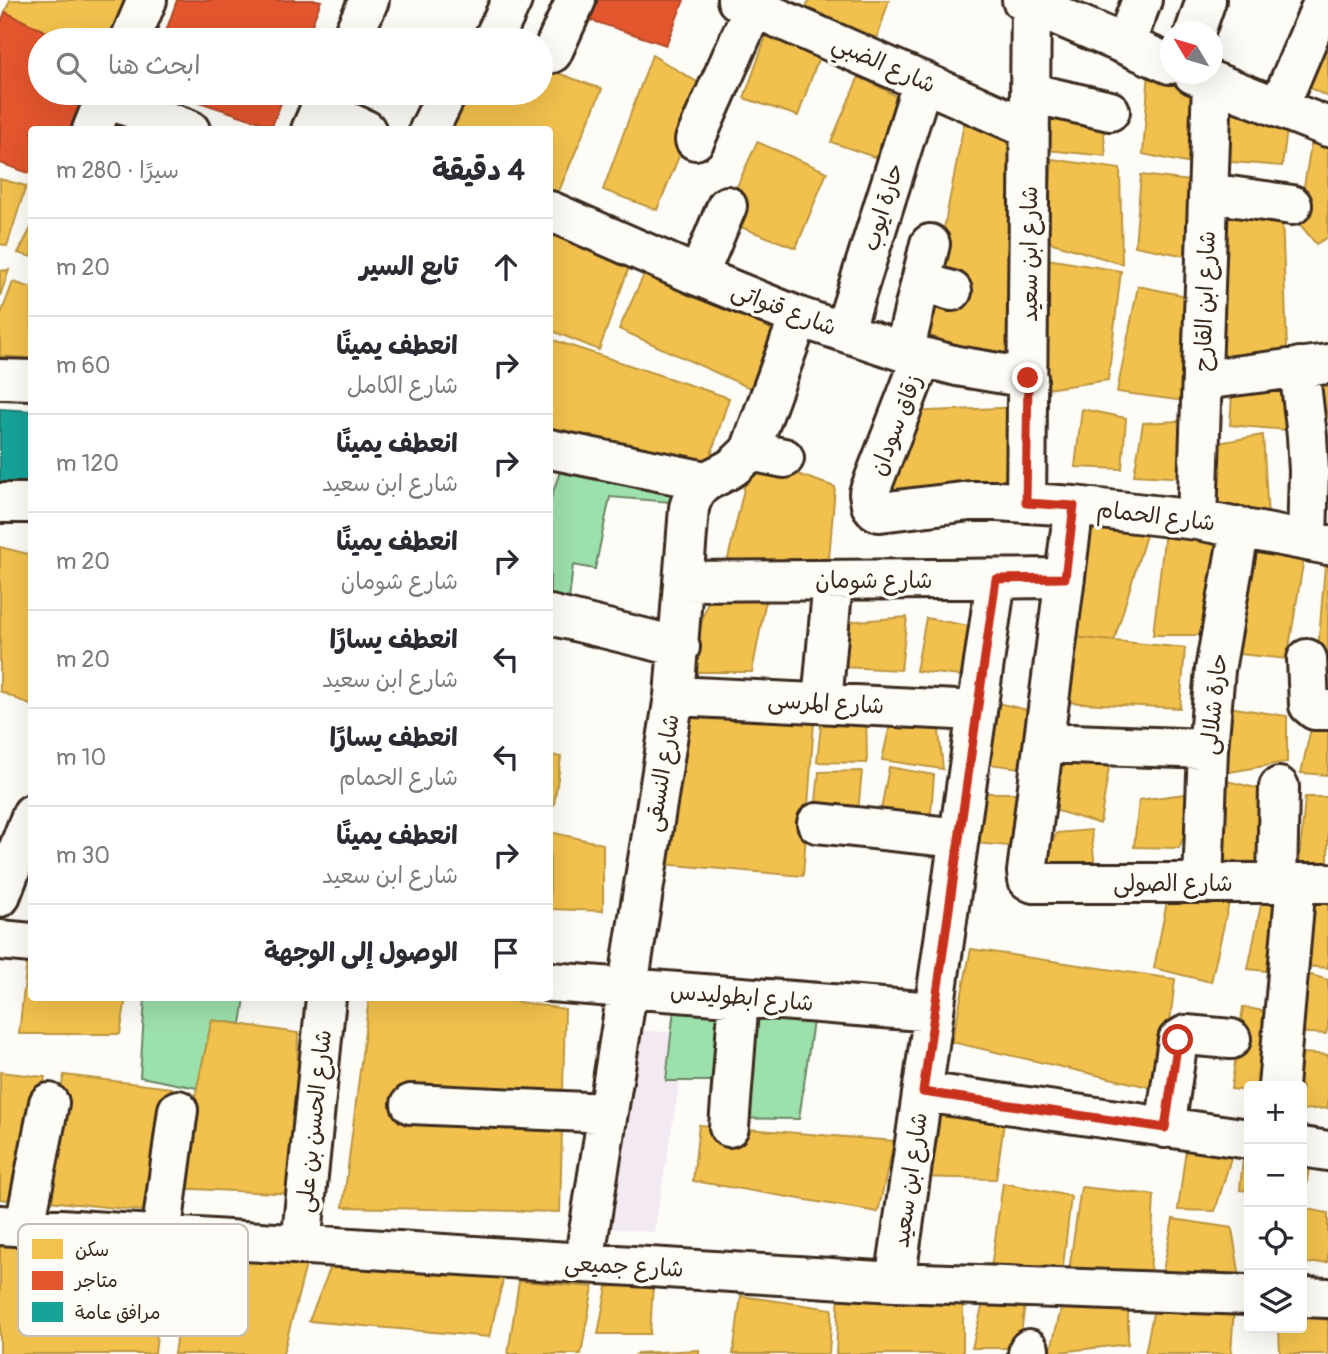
<!DOCTYPE html>
<html lang="ar">
<meta charset="utf-8">
<style>
body{margin:0;font-family:Pangolin,"Playpen Sans Arabic",sans-serif;background:#f7f7f7;color:#2b2b33;direction:rtl}
.controls{position:absolute;right:21px;bottom:21px;display:grid;overflow:hidden;border-radius:7px;box-shadow:0 7px 28px #0002}
.controls button{width:63px;height:63px;display:grid;place-items:center;padding:0;border:0;border-bottom:2px solid #e1e1e2;background:#fff;color:#2b2b33;font:35px sans-serif}
.compass{position:absolute;left:1160px;top:21px;width:63px;height:63px;border-radius:50%;background:#fff;box-shadow:0 7px 28px #0002;rotate:308deg}
.stop{position:absolute;width:21px;height:21px;margin:-16px;border:5px solid #c8321e;border-radius:50%;background:#fff}
.stop.end{background:#c8321e;border-color:#fff;box-shadow:0 2px 7px #0008}
.list{margin:0;padding:0;list-style:none}
h2{display:flex;justify-content:space-between;align-items:center;height:91px;margin:0;padding:0 28px;font-size:30px}
h2 small{font-size:23px;font-weight:400;color:#7c7c81}
.list li{display:grid;grid-template-columns:46px 1fr auto;gap:21px;align-items:center;box-sizing:border-box;height:98px;padding:0 28px;border-top:2px solid #e1e1e2}
.list b{display:block;font-size:26px;white-space:nowrap}
.list p{margin:0;font-size:23px;white-space:nowrap;color:#7c7c81}
.list em{font-size:23px;font-style:normal;color:#7c7c81}
.icon{flex:none;width:38px;height:38px;fill:none;stroke:currentColor;stroke-width:2;stroke-linecap:round;stroke-linejoin:round}
.map{position:relative;flex:none;width:1328px;height:1354px;overflow:hidden;direction:ltr}
.search{position:absolute;background:#fff;box-shadow:0 7px 28px #0002;left:28px;top:28px;width:525px;height:77px;display:flex;align-items:center;gap:18px;box-sizing:border-box;padding:0 24px;border-radius:38px;color:#7c7c81;font-size:26px}
.panel{position:absolute;background:#fff;box-shadow:0 7px 28px #0002;left:28px;top:126px;width:525px;height:875px;border-radius:7px;direction:rtl}
.map>svg:first-child{display:block}
</style>
<div class="map">
<svg width="1328" height="1354" viewBox="0 0 1328 1354">
<rect width="100%" height="100%" fill="#fdfcf7"/>
<filter id="ink" filterUnits="userSpaceOnUse"><feTurbulence type="fractalNoise" baseFrequency=".0143" numOctaves="2"/><feDisplacementMap in="SourceGraphic" scale="14" xChannelSelector="R" yChannelSelector="G"/><feConvolveMatrix kernelMatrix="1 2 1 2 8 2 1 2 1" color-interpolation-filters="sRGB"/></filter>
<g filter="url(#ink)">
<!-- built -->
<path fill="#f2e9f3" d="M627 1029 688 1034 654 1232 597 1227Z"/>
<!-- green -->
<path fill="#9ce0ab" stroke="#6c8564" stroke-width="2" d="M568 448 691 477 683 503 610 497 595 569 573 565 566 627 550 624V501Z
M677 981 813 1021 799 1119 710 1118 711 1081H666Z
M145 998H245L241 1024 212 1020 197 1088 140 1077Z"/>
<!-- homes -->
<path fill="#f2c14e" stroke="#bb9440" stroke-width="2" d="M10 0H136L117 40H63L5 12Z
M809 0H889L872 54 801 19Z
M1328 22V97L1300 83Z
M767 34 818 59 798 116 744 98Z
M652 55 707 88 657 210 603 190Z
M541 67 602 89 556 198 550 195V130H451L470 93H541Z
M1149 71 1203 85 1200 166 1143 154Z
M859 76 896 96 877 158 831 142Z
M1226 101 1289 115 1282 166 1219 161Z
M1045 103 1102 114 1106 156 1047 150Z
M966 113 1013 136 1012 363 924 334Z
M116 119 149 130H112Z
M1313 133 1328 139V237L1316 244 1298 222Z
M757 142 827 172 796 248 722 220Z
M1052 159 1120 169 1122 264 1046 241Z
M1141 175 1206 183 1201 259 1135 246Z
M0 179 26 186 7 246 0 244Z
M1223 205 1282 216 1287 348 1211 368Z
M550 224 632 259 599 350 550 330Z
M32 226V257L18 253Z
M1041 258 1121 271 1108 380 1039 390Z
M647 268 784 326 761 393 619 329Z
M9 270 0 296V271Z
M13 282 32 288V358L0 356V317Z
M1138 286 1192 297 1193 402 1117 392Z
M550 339 729 398 709 461 550 429Z
M1289 374 1298 431 1230 425 1233 381Z
M1328 377V418L1318 417 1321 379Z
M1022 407 1017 496 885 493 907 412Z
M1082 409 1126 418 1122 469 1075 467Z
M1195 420 1187 478 1134 475 1143 423Z
M1263 435 1268 518 1202 513 1212 444Z
M751 458 835 487 828 571 728 559Z
M1083 519 1148 528 1114 641 1073 637Z
M1165 531 1227 538 1205 635H1153Z
M1252 534 1305 552 1287 659 1230 653Z
M0 547 32 555V706L0 691Z
M1326 554H1328V688L1315 686Z
M768 589 752 672H687L711 591Z
M907 617 901 670 841 667 846 622Z
M926 618 975 627 978 678 916 671Z
M1073 637 1185 648 1180 708 1062 702Z
M679 700 814 721 803 876 651 863Z
M988 701 1037 712 1036 770 981 763Z
M1222 706 1287 716V762L1218 774Z
M823 707 866 711 867 763 817 762Z
M892 716 938 722 943 769 882 760Z
M1313 719H1328V775L1301 773Z
M1111 754 1100 824 1045 807 1056 758Z
M550 755 561 757 554 805 550 804Z
M889 767 934 775 930 825 878 826Z
M862 771 858 811H815L819 772Z
M1227 781 1269 791 1270 862 1214 861Z
M1201 792 1179 848 1134 847 1139 800Z
M979 793H1030L1020 847 964 842Z
M1305 797H1328V869L1299 868Z
M1091 830 1095 868 1033 875 1057 833Z
M550 832 603 844V911L550 909Z
M1310 889 1328 890V968L1304 966Z
M1264 890H1295L1285 973 1248 969Z
M1169 891 1230 898 1211 982 1154 968Z
M971 949 1175 979 1162 1090 952 1042Z
M28 951 32 952V998H126L120 1034H19Z
M1301 972 1328 980V1026L1326 1034 1293 1032Z
M369 998H494L565 1009 560 1212 343 1207Z
M1243 1007 1282 1015 1276 1086H1249V1091L1231 1089Z
M212 1020 298 1033 294 1194 175 1188Z
M1302 1053 1328 1055V1108L1302 1110V1086H1298Z
M0 1072 45 1077 20 1201 0 1199Z
M64 1075 172 1088 154 1212 39 1200Z
M931 1105 1006 1109 996 1179 915 1177Z
M699 1125 894 1141 878 1212 693 1181Z
M1244 1147 1249 1148V1191L1240 1190Z
M1186 1148H1234L1215 1211 1178 1210Z
M1302 1160 1310 1162 1304 1200H1302Z
M1003 1183 1071 1196 1062 1275H990Z
M1081 1187 1154 1195 1150 1277 1069 1271Z
M1302 1208 1328 1213V1262L1302 1264Z
M1173 1219 1232 1228 1241 1284 1161 1281Z
M0 1238 166 1244 155 1354H0Z
M190 1241 308 1257 283 1354H174Z
M335 1256 505 1272 489 1337 309 1321Z
M519 1281 593 1287 581 1354H508Z
M653 1284 650 1334H598L607 1287Z
M839 1289 963 1293V1354H836Z
M741 1296 832 1309 829 1354H733Z
M1156 1298 1234 1307 1231 1354H1145Z
M984 1299 1025 1304 1019 1348H972Z
M1063 1301 1128 1302V1344L1050 1353Z
M1302 1316 1328 1320V1354H1280L1279 1328H1302Z
M699 1350V1354H636L637 1353Z"/>
<!-- shops -->
<path fill="#e4572e" stroke="#b14a29" stroke-width="2" d="M177 0H317L321 1 306 40H163Z
M591 0H684L666 45 584 18Z
M5 12 63 40H40V93H94L78 130H32V174L0 163V25Z
M172 93H285L272 126Z"/>
<!-- public -->
<path fill="#17a398" stroke="#227f73" stroke-width="2" d="M0 409 32 411V487H0Z"/>
<g fill="none" stroke-linecap="round" stroke-linejoin="round">
<defs>
<path id="minor" d="M737 0 1030 129
M1022 0 1170 64
M1195 32 1206 0
M130 40 147 0
M493 40 512 0
M1125 44 1142 0
M552 53 576 0
M1193 74 1328 127
M1031 93 1110 111
M105 98 190 130
M1279 107 1324 0
M320 109 366 130
M92 130 107 93
M429 130 447 93
M695 140 754 7
M1209 193 1292 205
M550 211 698 276 799 317 904 352 957 366 1028 378
M698 276 727 206
M921 282 952 291
M844 332 923 81
M904 352 930 244
M922 357 869 493 871 505 875 510 880 512 970 501H998L1074 506 1197 520 1328 545
M1299 367 1307 436 1309 471 1307 540
M0 379 32 380
M1202 380 1328 364
M550 449 706 481
M750 451 784 458
M0 503H32
M1026 503 1031 4
M1074 506 1027 872 1028 880 1033 883H1328
M1197 520 1212 82
M683 581 1065 578
M550 615 680 647
M1307 659 1309 705 1315 710H1328
M674 696 977 711
M822 703 833 580
M1044 743 1208 749
M817 823 959 838
M1203 883 1208 749 1215 670 1240 527
M1277 883 1279 787
M0 940 32 943
M550 982 934 1012
M1278 1086 1296 883
M923 1092 1249 1139
M411 1104 607 1113
M729 1127 739 997
M1165 1128 1178 1040 1186 1035 1231 1039
M1302 1147 1328 1151
M0 1225 584 1263 895 1282 1249 1295
M25 1226 49 1103
M161 1236 178 1110
M301 1245 326 998
M584 1263 674 696 689 508C697 478 712 481 733 467 739 462 744 457 750 451L799 317
M895 1282 996 579
M1302 1297 1328 1298
M1028 1354 1029 1349"/>
<path id="major" d="M351 40 369 0
M311 130 327 93
M0 897 32 814"/>
</defs>
<!-- minor casing -->
<use href="#minor" stroke="#3b2a1e" stroke-width="44"/>
<!-- major casing -->
<use href="#major" stroke="#3b2a1e" stroke-width="44"/>
<!-- minor -->
<use href="#minor" stroke="#fdfcf7" stroke-width="38"/>
<!-- major -->
<use href="#major" stroke="#fdfcf7" stroke-width="38"/>
</g>
</g>
<g fill="none" stroke-linecap="round" stroke-linejoin="round" filter="url(#ink)">
<!-- route -->
<path stroke="#c8321e" stroke-width="9" d="M1028 378 1026 503 1074 506 1065 578 996 579 923 1092 1165 1128 1178 1040"/>
</g>
<g text-anchor="middle" dominant-baseline="central" stroke-width="7" stroke-linejoin="round" paint-order="stroke">
<!-- street labels -->
<g font-size="23" fill="#3b2a1e" stroke="#fdfcf7">
<text transform="translate(884 64) rotate(24)">شارع الضبي</text>
<text transform="translate(883 207) rotate(-73)">حارة ايوب</text>
<text transform="translate(1029 254) rotate(-90)">شارع ابن سعيد</text>
<text transform="translate(1205 301) rotate(-88)">شارع ابن القارح</text>
<text transform="translate(784 309) rotate(21)">شارع قنواتى</text>
<text transform="translate(896 425) rotate(-69)">زقاق سودان</text>
<text transform="translate(1156 516) rotate(7)">شارع الحمام</text>
<text x="874" y="580">شارع شومان</text>
<text transform="translate(826 703) rotate(3)">شارع المرسى</text>
<text transform="translate(1214 704) rotate(-84)">حارة شلالى</text>
<text transform="translate(662 773) rotate(-81)">شارع النسقى</text>
<text x="1173" y="883">شارع الصولى</text>
<text transform="translate(742 997) rotate(5)">شارع ابطوليدس</text>
<text transform="translate(314 1121) rotate(-84)">شارع الحسن بن على</text>
<text transform="translate(910 1180) rotate(-82)">شارع ابن سعيد</text>
<text transform="translate(624 1266) rotate(3)">شارع جميعى</text>
</g>
</g>
<!-- legend -->
<rect x="18" y="1224" width="230" height="112" rx="10" fill="#fdfcf7" stroke="#c3bdb6" stroke-width="2"/>
<rect x="32" y="1239" width="31" height="20" fill="#f2c14e"/>
<rect x="32" y="1271" width="31" height="19" fill="#e4572e"/>
<rect x="32" y="1302" width="31" height="20" fill="#17a398"/>
<g font-size="19" fill="#3b2a1e">
<text x="75" y="1256">سكن</text>
<text x="75" y="1287">متاجر</text>
<text x="75" y="1319">مرافق عامة</text>
</g>
</svg>
<div class="controls">
<button>+</button>
<button>−</button>
<button><svg class="icon" aria-label="locate" viewBox="0 0 24 24"><circle cx="12" cy="12" r="6"/><path d="M12 2v4M12 18v4M2 12h4M18 12h4"/></svg></button>
<button><svg class="icon" aria-label="layers" viewBox="0 0 24 24"><path d="M12 4l9 5-9 5-9-5zM3 14l9 5 9-5"/></svg></button>
</div>
<svg class="compass" viewBox="-18 -18 36 36"><path d="M0-13l5 13h-10z" fill="#e53935"/><path d="M0 13l5-13h-10z" fill="#7c7c81"/></svg>
<div class="stop" style="left:1178px;top:1040px"></div>
<div class="stop end" style="left:1028px;top:378px"></div>
<div class="search"><svg class="icon" aria-label="search" viewBox="0 0 24 24"><circle cx="10" cy="10" r="6"/><path d="M15 15l6 6"/></svg>ابحث هنا</div>
<section class="panel">
<h2>4 دقيقة<small>سيرًا · 280 m</small></h2>
<ul class="list">
<li><svg class="icon" aria-label="ahead" viewBox="0 0 24 24"><path d="M12 20V5M6 11l6-6 6 6"/></svg><div><b>تابع السير</b></div><em>20 m</em></li>
<li><svg class="icon" aria-label="right" viewBox="0 0 24 24"><path d="M7 20v-9h11M14 6l5 5-5 5"/></svg><div><b>انعطف يمينًا</b><p>شارع الكامل</p></div><em>60 m</em></li>
<li><svg class="icon" aria-label="right" viewBox="0 0 24 24"><path d="M7 20v-9h11M14 6l5 5-5 5"/></svg><div><b>انعطف يمينًا</b><p>شارع ابن سعيد</p></div><em>120 m</em></li>
<li><svg class="icon" aria-label="right" viewBox="0 0 24 24"><path d="M7 20v-9h11M14 6l5 5-5 5"/></svg><div><b>انعطف يمينًا</b><p>شارع شومان</p></div><em>20 m</em></li>
<li><svg class="icon" aria-label="left" viewBox="0 0 24 24"><path d="M17 20v-9H6M10 6l-5 5 5 5"/></svg><div><b>انعطف يسارًا</b><p>شارع ابن سعيد</p></div><em>20 m</em></li>
<li><svg class="icon" aria-label="left" viewBox="0 0 24 24"><path d="M17 20v-9H6M10 6l-5 5 5 5"/></svg><div><b>انعطف يسارًا</b><p>شارع الحمام</p></div><em>10 m</em></li>
<li><svg class="icon" aria-label="right" viewBox="0 0 24 24"><path d="M7 20v-9h11M14 6l5 5-5 5"/></svg><div><b>انعطف يمينًا</b><p>شارع ابن سعيد</p></div><em>30 m</em></li>
<li><svg class="icon" aria-label="arrive" viewBox="0 0 24 24"><path d="M6 21V4h12l-3 4 3 4H6"/></svg><div><b>الوصول إلى الوجهة</b></div></li>
</ul>
</section>
</div>
